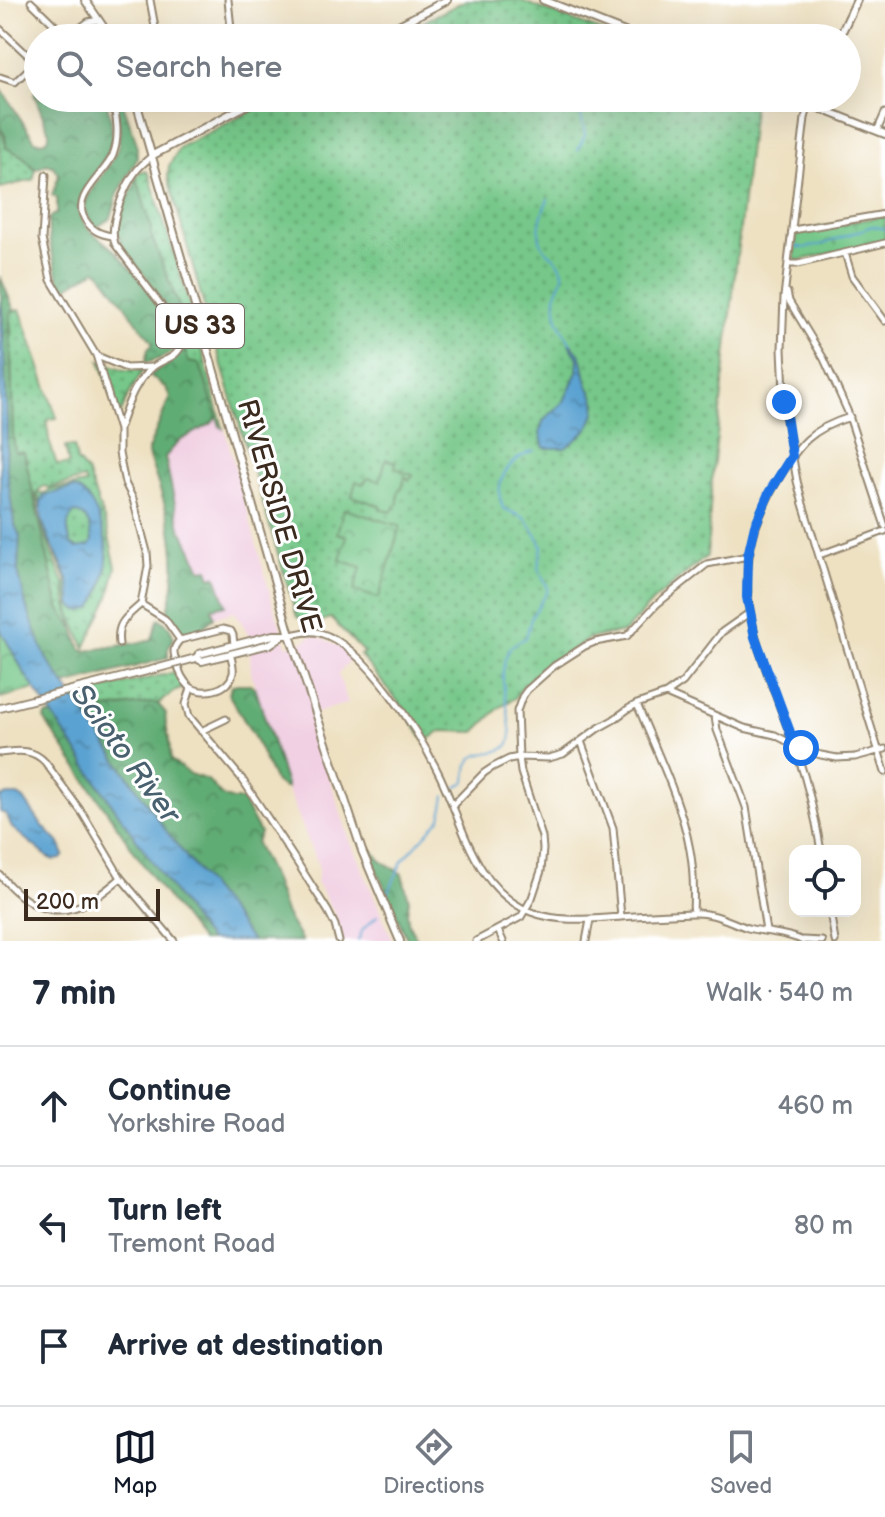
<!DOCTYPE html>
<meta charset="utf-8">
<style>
body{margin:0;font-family:"Balsamiq Sans",sans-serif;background:#f2f2f3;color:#1f2937}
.controls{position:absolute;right:24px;bottom:24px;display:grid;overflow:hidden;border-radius:16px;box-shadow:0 8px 32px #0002}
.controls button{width:72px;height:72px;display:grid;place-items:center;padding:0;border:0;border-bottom:2px solid #e0e1e3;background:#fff;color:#1f2937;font:40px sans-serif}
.scale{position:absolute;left:24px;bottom:20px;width:136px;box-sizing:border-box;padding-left:8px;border:4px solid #3b2a1e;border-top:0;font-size:22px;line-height:28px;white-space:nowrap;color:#3b2a1e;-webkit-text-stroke:6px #fff;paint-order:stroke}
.stop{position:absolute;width:24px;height:24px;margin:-18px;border:6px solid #1a73e8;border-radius:50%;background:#fff}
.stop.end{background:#1a73e8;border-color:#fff;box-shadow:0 2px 8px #0008}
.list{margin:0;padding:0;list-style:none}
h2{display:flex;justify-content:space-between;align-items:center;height:104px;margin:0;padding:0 32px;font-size:34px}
h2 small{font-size:26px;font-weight:400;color:#747a83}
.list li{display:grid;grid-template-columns:52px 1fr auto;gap:24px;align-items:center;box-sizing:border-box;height:120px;padding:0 32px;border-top:2px solid #e0e1e3}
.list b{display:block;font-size:30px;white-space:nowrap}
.list p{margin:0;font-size:26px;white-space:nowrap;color:#747a83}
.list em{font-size:26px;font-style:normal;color:#747a83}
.icon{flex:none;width:44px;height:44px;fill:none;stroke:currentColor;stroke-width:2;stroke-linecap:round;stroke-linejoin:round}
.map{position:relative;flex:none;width:885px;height:941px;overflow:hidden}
.search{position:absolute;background:#fff;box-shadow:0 8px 32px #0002;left:24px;right:24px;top:24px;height:88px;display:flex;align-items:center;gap:20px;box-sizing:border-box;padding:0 28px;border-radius:44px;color:#747a83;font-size:30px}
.sheet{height:464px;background:#fff}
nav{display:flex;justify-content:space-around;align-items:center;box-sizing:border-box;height:112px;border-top:2px solid #e0e1e3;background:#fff;font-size:22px;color:#747a83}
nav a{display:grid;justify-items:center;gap:4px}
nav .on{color:#111827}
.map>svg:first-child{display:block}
</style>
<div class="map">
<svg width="885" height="941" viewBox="0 0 885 941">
<defs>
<pattern id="grass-dots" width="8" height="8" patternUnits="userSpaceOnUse" patternTransform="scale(2)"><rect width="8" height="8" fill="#76c789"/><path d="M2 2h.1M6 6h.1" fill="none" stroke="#62a26f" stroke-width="1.8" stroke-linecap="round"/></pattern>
<pattern id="forest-crowns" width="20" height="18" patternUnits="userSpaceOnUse" patternTransform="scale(2)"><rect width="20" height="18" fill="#60ac75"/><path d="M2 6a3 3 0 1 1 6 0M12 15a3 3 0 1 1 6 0" fill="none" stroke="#508c5f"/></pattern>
<pattern id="park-crowns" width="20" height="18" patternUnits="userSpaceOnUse" patternTransform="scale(2)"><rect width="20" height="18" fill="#76c789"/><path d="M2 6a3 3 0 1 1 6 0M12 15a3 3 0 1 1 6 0" fill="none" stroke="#62a26f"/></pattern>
<pattern id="water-ripples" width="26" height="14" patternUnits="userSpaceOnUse" patternTransform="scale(2)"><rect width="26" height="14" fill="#5aa2d1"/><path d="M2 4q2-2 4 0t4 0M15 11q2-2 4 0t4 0" fill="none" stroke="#4c84a9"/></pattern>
</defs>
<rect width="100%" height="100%" fill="#fff"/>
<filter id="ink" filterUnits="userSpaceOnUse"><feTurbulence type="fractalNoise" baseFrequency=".0125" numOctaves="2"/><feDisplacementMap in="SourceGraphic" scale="16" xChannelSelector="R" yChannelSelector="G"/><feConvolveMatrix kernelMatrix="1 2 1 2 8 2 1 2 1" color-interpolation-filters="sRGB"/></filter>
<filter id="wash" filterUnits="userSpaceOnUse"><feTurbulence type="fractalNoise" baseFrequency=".006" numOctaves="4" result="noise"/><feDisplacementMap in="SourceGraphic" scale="32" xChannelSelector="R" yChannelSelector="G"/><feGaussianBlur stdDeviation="1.8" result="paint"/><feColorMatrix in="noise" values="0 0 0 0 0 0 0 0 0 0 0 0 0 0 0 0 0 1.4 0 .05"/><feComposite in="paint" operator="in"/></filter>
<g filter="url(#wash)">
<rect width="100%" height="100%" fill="#eee1c2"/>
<!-- built -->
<path fill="#f1d0e3" d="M217 417 221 428 224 427 272 601 287 646 303 642 311 636H317L341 648 353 657 338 674 348 703 309 715 349 838 393 941H343L334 912 316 882 319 868 287 788 256 690 251 672 249 635 235 612 214 617 212 608 226 605 216 576 211 577 201 570 185 534 180 528 166 454 179 441 211 424Z"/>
<!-- grass -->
<path fill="url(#grass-dots)" stroke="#587854" stroke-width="2" d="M466 0H519L619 38H393Z
M277 98H754L721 404 712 477 707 556 653 601 624 632 590 638 567 653 537 673 522 687 516 697 499 708 475 732 441 731 425 742 405 710 360 655 364 653 331 618 315 623 297 617 204 306 168 177 169 166 180 147Z
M0 128C5 135 4 144 7 148 8 150 18 153 20 155 26 158 31 164 36 169L33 180 0 188Z
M141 171H146L149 174 192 313 223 428 220 426 200 365 188 362 186 352 183 351 184 340 182 334 185 332 187 327 151 235 137 180H135Z
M20 309 57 418 49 419 47 423 49 440 57 465 69 464 65 447 74 446 77 461 87 472 107 528 116 567 109 597 85 648 72 618 69 605 66 579 45 532 38 495 39 493H46L49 490 86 484 84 479 50 488 44 486 40 489 36 495 39 516 52 555 65 585 66 602 74 629 59 608 24 453 15 452 13 433 10 313Z
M100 361 125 370H143L128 396 120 415 118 414Z
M175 672 186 687 173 692 158 704 150 703 91 711 89 714 88 718 72 696Z"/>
<!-- forest -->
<path fill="url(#forest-crowns)" stroke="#4e6b4a" stroke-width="2" d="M38 85V98H105C109 111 114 127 111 141 107 165 75 193 79 212 83 230 104 240 116 252 135 272 173 318 177 345 172 356 156 360 145 363L148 349 153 343 100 272 96 270 63 290C59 284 59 279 57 271 52 251 47 241 49 218L57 213V198L52 195 59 175 53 166 47 164 36 169 33 167 23 156 8 149 6 146 5 135 0 128V87L35 141 39 142 46 141 49 137V132L34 94Z
M113 98H121L137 144V158L117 196 111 218 97 227C91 222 85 215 85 206 85 194 113 166 118 147 122 130 118 114 113 98Z
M137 179 151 227V235L187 327 185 332 182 334 148 279 126 254 118 235V223L123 205 128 199Z
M0 276 14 310 10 313 13 433 15 452H24L59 608 74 629 81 649 85 651 148 641 152 639 158 620 160 619 169 626 174 638 168 648V658L65 685 46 658 26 606 18 571 20 536 14 523 6 464 7 425Z
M183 351 186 352 188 362 200 364 217 417 211 424 179 441 165 457 181 532 184 534 201 570 208 569 211 577 216 576 226 605 212 608 214 617C205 627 197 634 182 632L166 614C171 604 172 595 173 584 179 539 163 497 148 455V450L170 397 166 388 150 376 161 366Z
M237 684C245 684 251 683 256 690L287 788H284L275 782 253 735 229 695 231 686Z
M151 703 158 704 166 713C164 724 168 730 169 740 170 747 170 753 171 760L190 774 208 780 222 796 233 800H242L260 833 256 842 257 846 274 881 286 915 302 941H252L167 832 88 718 91 711Z
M47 715H53L118 813 210 941H201L155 882 44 719Z
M373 851 380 860 402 874 409 900 407 913 409 925 418 941H408L403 930 369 852Z"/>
<!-- park -->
<path fill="url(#park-crowns)" stroke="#587854" stroke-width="2" d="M885 216V241L797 261 794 258 796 236 799 231Z
M344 509 400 526 379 598 354 591 361 567 340 560 347 536 337 533Z
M0 629 25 674 35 689 0 698Z"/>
<!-- pitch -->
<path fill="#76c789" stroke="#587854" stroke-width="2" d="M386 459 396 462 395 468 402 470V472L411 474 413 476 409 480 405 476 402 489 400 488 398 495V503L391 512 381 509V506L352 496 356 481 363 484 368 478 380 481Z"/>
<!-- water -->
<path fill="url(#water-ripples)" stroke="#4a6678" stroke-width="2" fill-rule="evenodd" d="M0 301 2 309 7 425 6 464 14 523 20 536 18 571 26 606 46 658 167 832 252 941H210L201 931 118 813 25 674 0 629Z
M570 343C587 360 581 363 587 383 589 389 594 395 595 401 599 421 580 438 565 448H544L540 433 543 421 564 401 577 372 578 358 569 344Z
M73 488C93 492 106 533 107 553 108 570 101 594 92 608 84 612 76 612 71 604 71 595 71 587 68 579 61 557 32 519 43 496ZM75 513C90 514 90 529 92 541L89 546 77 548 71 544C68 532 64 522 75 513Z
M8 795H18L24 799 41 824 59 843 64 855 61 859 54 860 49 858 12 828 6 814 0 812V797Z"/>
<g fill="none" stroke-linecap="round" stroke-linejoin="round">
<!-- stream -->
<path stroke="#5aa2d1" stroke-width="2" d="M578 150 585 135 581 115 585 98
M548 199C542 212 534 235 544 248 550 255 562 261 563 273 564 279 559 285 557 291 552 312 560 327 571 344
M796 246 803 248 824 244 872 226 885 229
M453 790 466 781C467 776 466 767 469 763 478 746 506 759 510 740 511 737 511 731 510 728 508 699 495 675 510 648 513 643 521 641 526 638L531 618 547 592 548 588 538 568 542 547 540 541 526 519 503 508C492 481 509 459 534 451
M388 894 402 861 441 818 445 796
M358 941 363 929 377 916"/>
</g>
</g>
<g filter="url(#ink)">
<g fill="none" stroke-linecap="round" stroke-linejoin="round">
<defs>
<path id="minor" d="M150 0 157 38
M228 0 232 38
M31 2 68 38
M0 29 35 62
M68 37 88 22 99 20
M0 77 15 82 38 60
M111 98C117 115 120 137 113 155 105 175 69 197 86 221 93 231 100 234 112 236
M239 98 240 108
M809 104 805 118 784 297 782 349 785 413 797 481 803 504 885 772
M877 131 885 113
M46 175 42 239 51 280 96 355 119 430V453L122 469 125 483 133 499 147 552 148 566 141 604 165 619 180 640
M793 230 885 214
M845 253 852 276 885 321
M789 264H798L885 243
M787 292 789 301 824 359 847 410 885 526
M97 356 126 368 152 367
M119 429C127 407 133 383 152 368 162 359 176 359 181 346L180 340 161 305 115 244C108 225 125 185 137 170 141 165 147 160 152 156
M819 555 885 531
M290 635C300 633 310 630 320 633 366 646 419 733 439 774 463 823 474 889 531 912 560 923 590 919 621 917 645 915 669 914 693 913 714 912 729 922 748 928 767 933 785 932 803 941
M119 644C116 622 127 617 141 604
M230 654C232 660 234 667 233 673 229 691 202 696 189 686 183 680 179 672 177 663 173 653 172 648 180 640L223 629 231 631 233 635 234 645
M191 688 186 704 189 716 242 779 300 867 328 911 335 925 339 941
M666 694 744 728 775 735 806 751 821 755 837 758 855 757 885 749
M637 704C656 751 681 800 690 850 694 871 694 892 693 913
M715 716 717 730 746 807 766 931
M201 731 226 719
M581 741 613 828 621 917
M0 753C18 751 32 748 45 762L83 814 121 878 174 941
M453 805 484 773 493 767 509 759 519 757 549 758 563 754 597 729 613 720 628 709 637 704 666 694 683 682 722 632 749 613
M821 851C815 814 807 780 794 745 759 645 717 580 779 478 799 444 811 429 850 417
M0 875C24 904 52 922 90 901 101 895 111 886 121 878
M830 911 835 941
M498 930 503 941
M803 940 822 941
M476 941 521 917 532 898 541 871 543 849 542 837 521 772 519 757 517 711 522 697 527 690 554 666 585 646 595 642 627 636 657 604 707 564 748 556
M586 941 590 920"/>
<path id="major" d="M85 0 111 38
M543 0 640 38
M374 38 447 0
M839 38 857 0
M135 98 290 635 362 851 400 941
M794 98 885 134
M153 155 260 98
M196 658 199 654 273 635H290
M196 658 202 661 270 644 282 636
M0 708 155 669"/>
</defs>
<!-- minor casing -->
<use href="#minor" stroke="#948670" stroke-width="9"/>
<!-- major casing -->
<use href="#major" stroke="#948670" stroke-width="10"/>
<!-- minor -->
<use href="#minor" stroke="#fff" stroke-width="5"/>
<!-- major -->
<use href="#major" stroke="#fff" stroke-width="6"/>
<defs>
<path id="major-bridge" d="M155 669 196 658"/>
</defs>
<!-- major-bridge casing -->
<use href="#major-bridge" stroke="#948670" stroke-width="10" stroke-linecap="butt"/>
<!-- major-bridge -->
<use href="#major-bridge" stroke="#fff" stroke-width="6"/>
</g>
</g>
<g fill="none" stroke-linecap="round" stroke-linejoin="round" filter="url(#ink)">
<!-- route -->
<path stroke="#1a73e8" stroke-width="10" d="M784 402 792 456 769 493 755 526 748 556 747 597 755 637 795 746 801 748"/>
</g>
<g text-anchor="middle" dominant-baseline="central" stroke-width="6" stroke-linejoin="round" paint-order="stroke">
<!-- shield labels -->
<rect fill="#fff" stroke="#766a62" stroke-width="2" x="156" y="304" width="88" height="44" rx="6"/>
<g font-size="26" font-weight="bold" fill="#3b2a1e">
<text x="200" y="326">US 33</text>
</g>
<!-- street labels -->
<g font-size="28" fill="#3b2a1e" stroke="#fff">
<text transform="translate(279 516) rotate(74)">RIVERSIDE DRIVE</text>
</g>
<!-- water labels -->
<g font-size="30" font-style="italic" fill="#49606f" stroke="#fff">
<text transform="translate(125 754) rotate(54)">Scioto River</text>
</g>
</g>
</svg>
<div class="controls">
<button><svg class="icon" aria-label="locate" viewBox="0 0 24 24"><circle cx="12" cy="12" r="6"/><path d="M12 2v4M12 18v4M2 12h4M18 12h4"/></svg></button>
</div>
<div class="scale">200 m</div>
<div class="stop" style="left:801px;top:748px"></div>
<div class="stop end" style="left:784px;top:402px"></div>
<div class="search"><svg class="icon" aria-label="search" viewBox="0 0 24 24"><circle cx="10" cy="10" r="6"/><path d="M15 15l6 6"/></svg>Search here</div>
</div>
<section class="sheet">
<h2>7 min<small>Walk · 540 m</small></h2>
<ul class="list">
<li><svg class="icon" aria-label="ahead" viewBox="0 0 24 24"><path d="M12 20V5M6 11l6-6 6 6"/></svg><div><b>Continue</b><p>Yorkshire Road</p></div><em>460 m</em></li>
<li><svg class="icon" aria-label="left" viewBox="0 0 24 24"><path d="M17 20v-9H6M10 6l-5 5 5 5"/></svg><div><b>Turn left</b><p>Tremont Road</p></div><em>80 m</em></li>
<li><svg class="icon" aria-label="arrive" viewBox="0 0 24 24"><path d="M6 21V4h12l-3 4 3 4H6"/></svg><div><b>Arrive at destination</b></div></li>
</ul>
</section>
<nav>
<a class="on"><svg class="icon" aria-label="map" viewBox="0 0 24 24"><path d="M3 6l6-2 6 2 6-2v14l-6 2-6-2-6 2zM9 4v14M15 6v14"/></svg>Map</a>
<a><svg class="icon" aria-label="directions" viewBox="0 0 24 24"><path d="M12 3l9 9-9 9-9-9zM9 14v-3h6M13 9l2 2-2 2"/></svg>Directions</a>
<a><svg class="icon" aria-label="saved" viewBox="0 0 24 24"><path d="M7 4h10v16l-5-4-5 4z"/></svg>Saved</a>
</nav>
